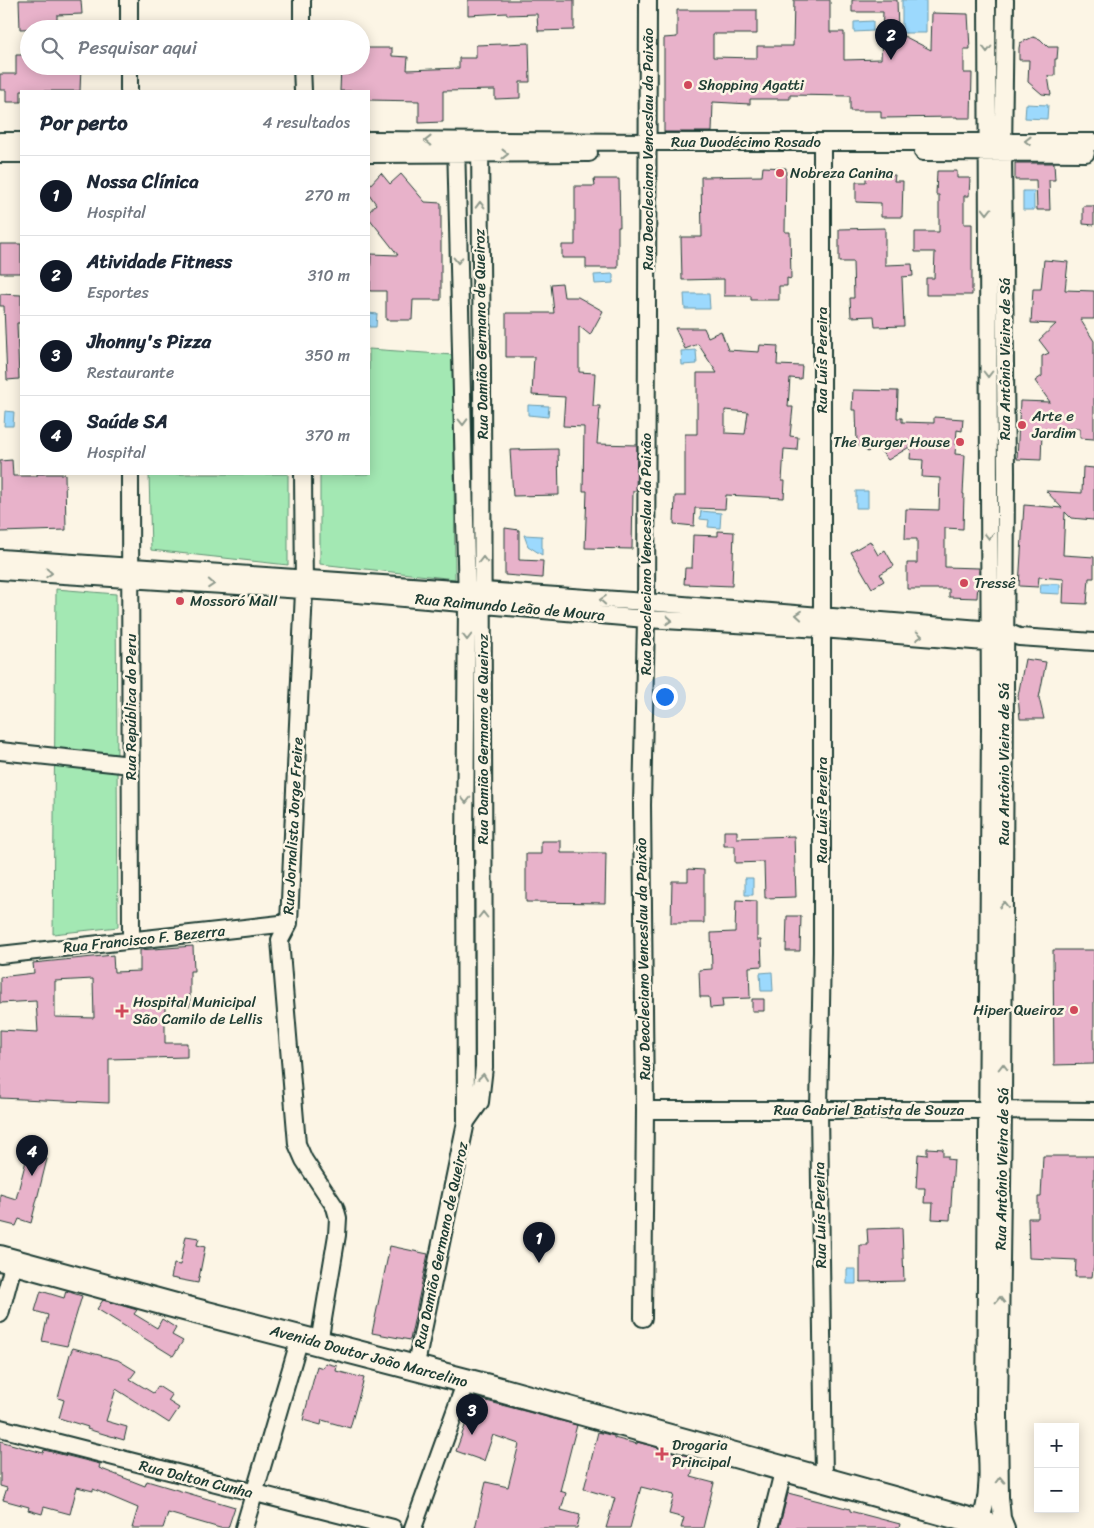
<!DOCTYPE html>
<html lang="pt">
<meta charset="utf-8">
<style>
body{margin:0;font-family:Sriracha,sans-serif;background:#f6f6f7;color:#1f2937}
.controls{position:absolute;right:15px;bottom:15px;display:grid;overflow:hidden;border-radius:0px;box-shadow:0 2px 12px #0003}
.controls button{width:45px;height:45px;display:grid;place-items:center;padding:0;border:0;border-bottom:1px solid #e0e1e3;background:#fff;color:#1f2937;font:25px sans-serif}
.you{position:absolute;left:664px;top:696px;width:18px;height:18px;margin:-12px;border:4px solid #fff;border-radius:50%;background:#1a73e8;box-shadow:0 0 0 8px #1a73e833}
.badge{display:grid;place-items:center;width:32px;height:32px;border-radius:50%;background:#111827;color:#fff;font-size:16px;font-weight:700}
.pin{position:absolute;translate:-50% -41px;filter:drop-shadow(0 1px 2px #0008)}
.pin::after{content:'';position:absolute;top:26px;width:18px;height:15px;background:inherit;clip-path:polygon(0 0,100% 0,50% 100%)}
.list{margin:0;padding:0;list-style:none}
h2{display:flex;justify-content:space-between;align-items:center;height:65px;margin:0;padding:0 20px;font-size:21px}
h2 small{font-size:16px;font-weight:400;color:#747a83}
.list li{display:grid;grid-template-columns:32px 1fr auto;gap:15px;align-items:center;box-sizing:border-box;height:80px;padding:0 20px;border-top:1px solid #e0e1e3}
.list b{display:block;font-size:19px;white-space:nowrap}
.list p{margin:0;font-size:16px;white-space:nowrap;color:#747a83}
.list em{font-size:16px;font-style:normal;color:#747a83}
.icon{flex:none;width:28px;height:28px;fill:none;stroke:currentColor;stroke-width:2;stroke-linecap:round;stroke-linejoin:round}
.map{position:relative;flex:none;width:1094px;height:1528px;overflow:hidden}
.search{position:absolute;background:#fff;box-shadow:0 2px 12px #0003;left:20px;top:20px;width:350px;height:55px;display:flex;align-items:center;gap:12px;box-sizing:border-box;padding:0 18px;border-radius:28px;color:#747a83;font-size:19px}
.panel{position:absolute;background:#fff;box-shadow:0 2px 12px #0003;left:20px;top:90px;width:350px;height:385px;border-radius:0px}
.map>svg:first-child{display:block}
</style>
<div class="map">
<svg width="1094" height="1528" viewBox="0 0 1094 1528">
<rect width="100%" height="100%" fill="#fcf5e5"/>
<filter id="ink" filterUnits="userSpaceOnUse"><feTurbulence type="fractalNoise" baseFrequency=".02" numOctaves="2"/><feDisplacementMap in="SourceGraphic" scale="10" xChannelSelector="R" yChannelSelector="G"/><feConvolveMatrix kernelMatrix="1 2 1 2 8 2 1 2 1" color-interpolation-filters="sRGB"/></filter>
<g filter="url(#ink)">
<!-- green -->
<path fill="#a3e8b3" stroke="#619274" d="M369 349 453 355 455 579 320 564V474H369Z
M149 474H288V565L151 550Z
M56 589 116 594 118 927 53 934Z"/>
<!-- water -->
<path fill="#9cd9fd" stroke="#6a9bad" d="M902 0H926V33H902Z
M873 21V31L854 32V22Z
M1026 104 1048 105 1047 119 1025 118Z
M1023 191H1034V210H1023Z
M613 274V283L595 284 594 275Z
M684 294H709L710 309H685Z
M369 313 377 314 376 327H369Z
M696 350 697 364 682 365 681 351Z
M528 405 549 406 548 417 528 415Z
M5 411 14 412 13 426H4Z
M856 491H868V508H856Z
M701 511 721 513 720 528 708 527 709 520 700 519Z
M524 535 542 536V555L528 546Z
M1041 584H1060V594L1040 593Z
M745 878H753V895H745Z
M772 972 773 991H761L760 973Z
M847 1269H856V1284H847Z"/>
<!-- building -->
<path fill="#e8b2ca" stroke="#1f3d34" fill-rule="evenodd" d="M19 0H81L82 14 57 15V28L20 29Z
M468 0H574V30L538 31 537 14 507 15V13L468 15Z
M794 0H830V32H844V60L881 59 883 12H852V0H897L898 33 931 50 932 13 968 14 970 49H964V73H972L971 118H957V117L881 118V111H850V96L790 95V99H750V104L713 102 712 132H664V38L677 37V10H757V34H713V57L757 58V46H793Z
M1033 37 1040 39 1048 47H1058L1057 59H1055V76H1048L1051 95 1042 94 1028 82 1029 60H1019V48L1020 43Z
M529 43 530 82H520V98L495 99V90L443 91V122L419 123V101L369 100V91H340L341 66H361V48H392V56L408 57 407 70 459 68V58H476V45Z
M16 55H29V66H81L80 91H21V102H6V90H0V74H16Z
M1015 163H1054L1055 180H1049L1050 210H1037L1036 180H1015Z
M763 167 786 168 785 232H790L791 279 787 278V286H779V300H751V296H724V279L682 280 681 237H702L701 177 762 176Z
M937 171H957V178H970L969 196H964V224H972V295H926V278H934L935 252H915V232H939V195H936Z
M381 173 390 184 401 174 425 202 441 203V300H413L412 320H386V291H370L371 254 398 255 369 218V212L376 204 369 194V186Z
M866 174 895 175 894 181H903L902 217H881V203L856 202V182H866Z
M594 179H619L620 227H618V268H586V258H562V245H575V186H595Z
M1083 206H1094V225L1083 224Z
M885 228V265L912 264 913 276 902 277 904 326 875 327 874 316 851 317 850 298H854L853 262H839V229Z
M0 244H21V273H0Z
M1044 260 1068 262 1065 290 1094 291V319H1080L1094 341V439L1080 438V428L1044 430V433H1042L1041 460 1017 459 1020 401 1050 402 1035 381 1042 376V356L1049 353 1039 340 1056 324 1031 323 1033 289H1041Z
M562 283 564 297H578L603 311 590 335 579 326V372L595 373 593 406H600L597 444 637 445 636 491H633L632 549 585 548 587 491H583L584 427 563 426 565 397 532 395 534 357H506V313H554L551 284Z
M0 294 21 295V323H17L19 379 7 380 4 306H0Z
M675 328H704L708 337 721 331 728 350 759 352 760 345 778 346 777 365 802 366 801 379 790 378 788 407H793L790 436 798 437 797 450 784 449 782 481H785L784 498 726 495 725 509 695 508 694 526 674 524 675 496H685V434H697V373H717L698 344 685 349ZM725 410 748 412 745 434 725 433Z
M853 390 898 391 897 418H902V422L934 423V417L963 419 962 431 957 430 955 454 965 455 963 494H964L963 529 945 528V567L979 568 977 598 949 597V589H907V563H917V539H905L906 509 939 510 940 478 922 477 923 460 910 459 911 446 888 460 875 444 868 452 857 445 856 410H852Z
M558 449 559 495 513 496 510 450Z
M12 460 13 476H37V474H65L66 530 0 532V461Z
M1083 467 1094 468V520L1071 518 1065 512 1063 555 1094 557V578H1089L1087 604 1063 603 1064 579 1039 577 1038 587 1019 586 1024 505 1062 508 1046 491 1082 493Z
M505 528 519 530V560L543 561 542 578 505 575Z
M718 531 734 532 732 586 684 584 685 568H692L693 535 718 536Z
M870 541 878 555 885 550 894 566 880 574 884 581 872 588 851 552Z
M1025 659 1046 662 1039 698 1044 719H1020L1018 696Z
M724 831H737V838L794 836 796 897 765 898 764 862 735 863V846H724Z
M541 841H561V853H606L605 903 526 902V854H541Z
M688 869 704 870V923H671L672 881H688Z
M736 900 757 901V940H761L762 966 749 967 750 998 722 999 723 1007 710 1008 709 997H700L699 970 712 969 711 933 735 932Z
M787 916H801L800 951H786Z
M193 946 194 971H190V1006L165 1005V1043H187V1057L109 1059V1103L0 1098V1030L38 1032 36 1001 0 1003V977L34 973 33 963 113 955 114 972 140 971V950ZM93 979 94 1018 55 1017V981Z
M1053 950H1094V1064L1054 1065Z
M752 999H764V1011H752Z
M927 1148 943 1149V1156H948V1159L954 1160 950 1220 932 1219 933 1203H924L925 1188H916L918 1154 927 1155Z
M28 1153 47 1159 31 1223 19 1219 16 1226 0 1222V1194L16 1199Z
M1043 1156H1094V1264L1092 1277H1075L1076 1260 1029 1258 1028 1218H1038V1197H1041Z
M902 1228 904 1281 860 1282V1245H868L867 1229Z
M186 1236 199 1238 197 1245 205 1247 198 1283 171 1278 174 1264 180 1265Z
M390 1246 428 1254 410 1340 372 1333Z
M41 1291 64 1298 66 1291 82 1296 67 1346 42 1341 48 1315 35 1311Z
M103 1300 137 1310 134 1314 157 1328 162 1319 176 1328 172 1335 183 1341 173 1356 97 1309Z
M73 1348 118 1360 136 1371 130 1379 153 1393 158 1386 172 1395 168 1401 179 1408 169 1423 116 1389 106 1421 127 1427 124 1440 87 1429 88 1427 59 1418 64 1400 58 1398 70 1354Z
M325 1363 337 1366 336 1371 364 1378 350 1428 322 1420 321 1425 303 1420 317 1366 323 1368Z
M475 1398 577 1425 560 1491 566 1493 561 1510 580 1515 577 1528H475L486 1482 508 1487 519 1444 493 1435 484 1461 456 1451Z
M598 1432 614 1436V1438L637 1444V1442L696 1458 691 1477 714 1483 703 1528H681L684 1518 669 1514 674 1495 641 1487 630 1528H606L615 1498 584 1489Z
M0 1441 43 1453 44 1450 100 1464 99 1468 145 1486 147 1481 235 1507 228 1528H220L168 1513 163 1528H132L138 1508 93 1489V1491L77 1487 70 1514 44 1507 42 1514 28 1510 29 1507 3 1500 7 1488 0 1486Z
M788 1493 850 1509V1511L900 1524 899 1528H779Z"/>
<g fill="none" stroke-linecap="round" stroke-linejoin="round">
<defs>
<path id="street" d="M129 0V29
M302 0V29
M1005 0 1003 153 1006 472 1003 1110 999 1415 1000 1497 1002 1518 1006 1528
M129 66V91
M302 66 303 91
M369 140 649 142H1094
M0 141H21
M822 142V952L819 1110 824 1479
M923 152 1086 153
M0 154H21
M369 154 589 153
M130 474 131 940
M303 474 304 591 289 923 280 940 297 1144 304 1160 335 1207 338 1218 337 1235 319 1343
M0 558 646 602 1005 631 1019 637 1094 642
M0 571 334 592 646 619 822 629 998 643
M0 751 131 765
M0 955 289 923
M645 1110H987L1094 1111
M466 1122 480 1102 484 1067 482 373 480 142
M0 1314 14 1262
M643 1318 645 1110 642 805 646 619 648 0
M415 1369 466 1122 465 845 467 603 456 141
M0 1428 393 1528
M979 1524C993 1494 986 1448 985 1415L990 726 987 0
M244 1528 300 1338
M413 1528 466 1381
M769 1528 784 1468"/>
<path id="secondary" d="M0 1258 176 1306 493 1388 998 1528"/>
</defs>
<!-- street casing -->
<use href="#street" stroke="#1f3d34" stroke-width="20"/>
<!-- secondary casing -->
<use href="#secondary" stroke="#1f3d34" stroke-width="28"/>
<!-- street -->
<use href="#street" stroke="#fcf5e5" stroke-width="16"/>
<!-- secondary -->
<use href="#secondary" stroke="#fcf5e5" stroke-width="24"/>
</g>
<!-- one-way arrows -->
<defs><path id="oneway-chevron" d="M-2-3.5L2.5 0L-2 3.5" fill="none" stroke-width="1.6" stroke-linecap="round" stroke-linejoin="round" transform="scale(1.25)"/></defs>
<g stroke="#8e998c">
<use href="#oneway-chevron" transform="translate(987 49) rotate(90)"/>
<use href="#oneway-chevron" transform="translate(428 141) rotate(-179)"/>
<use href="#oneway-chevron" transform="translate(1028 141) rotate(-179)"/>
<use href="#oneway-chevron" transform="translate(505 154)"/>
<use href="#oneway-chevron" transform="translate(480 205) rotate(-91)"/>
<use href="#oneway-chevron" transform="translate(987 211) rotate(90)"/>
<use href="#oneway-chevron" transform="translate(458 260) rotate(89)"/>
<use href="#oneway-chevron" transform="translate(988 374) rotate(90)"/>
<use href="#oneway-chevron" transform="translate(463 422) rotate(89)"/>
<use href="#oneway-chevron" transform="translate(989 536) rotate(90)"/>
<use href="#oneway-chevron" transform="translate(483 560) rotate(-90)"/>
<use href="#oneway-chevron" transform="translate(49 573) rotate(3)"/>
<use href="#oneway-chevron" transform="translate(211 584) rotate(4)"/>
<use href="#oneway-chevron" transform="translate(603 600) rotate(-176)"/>
<use href="#oneway-chevron" transform="translate(799 615) rotate(-175)"/>
<use href="#oneway-chevron" transform="translate(669 620) rotate(3)"/>
<use href="#oneway-chevron" transform="translate(919 636) rotate(4)"/>
<use href="#oneway-chevron" transform="translate(467 637) rotate(90)"/>
<use href="#oneway-chevron" transform="translate(466 800) rotate(90)"/>
<use href="#oneway-chevron" transform="translate(1004 905) rotate(-90)"/>
<use href="#oneway-chevron" transform="translate(483 915) rotate(-90)"/>
<use href="#oneway-chevron" transform="translate(1003 1067) rotate(-90)"/>
<use href="#oneway-chevron" transform="translate(483 1077) rotate(-83)"/>
<use href="#oneway-chevron" transform="translate(1000 1300) rotate(-89)"/>
<use href="#oneway-chevron" transform="translate(1000 1480) rotate(-91)"/>
</g>
</g>
<!-- markers -->
<g fill="#d1495b" stroke="#fcf5e5" stroke-width="2">
<circle cx="688" cy="85" r="5"/>
<circle cx="780" cy="173" r="5"/>
<circle cx="1022" cy="425" r="5"/>
<circle cx="960" cy="442" r="5"/>
<circle cx="964" cy="583" r="5"/>
<circle cx="180" cy="601" r="5"/>
<circle cx="1074" cy="1010" r="5"/>
<path d="M119.5 1003.5h5v5h5v5h-5v5h-5v-5h-5v-5h5z"/>
<path d="M659.5 1446.5h5v5h5v5h-5v5h-5v-5h-5v-5h5z"/>
</g>
<g text-anchor="middle" dominant-baseline="central" stroke-width="5" stroke-linejoin="round" paint-order="stroke">
<!-- poi labels -->
<g font-size="15" fill="#1f3d34" stroke="#fcf5e5" text-anchor="start">
<text x="698" y="85">Shopping Agatti</text>
<text x="790" y="173">Nobreza Canina</text>
<text x="1032" y="416">Arte e<tspan x="1032" dy="17">Jardim</tspan></text>
<text x="950" y="442" text-anchor="end">The Burger House</text>
<text x="974" y="583">Tressê</text>
<text x="190" y="601">Mossoró Mall</text>
<text x="133" y="1002">Hospital Municipal<tspan x="133" dy="17">São Camilo de Lellis</tspan></text>
<text x="1064" y="1010" text-anchor="end">Hiper Queiroz</text>
<text x="672" y="1445">Drogaria<tspan x="672" dy="17">Principal</tspan></text>
</g>
<!-- street labels -->
<g font-size="15" fill="#1f3d34" stroke="#fcf5e5">
<text x="746" y="142">Rua Duodécimo Rosado</text>
<text transform="translate(648 149) rotate(-90)">Rua Deocleciano Venceslau da Paixão</text>
<text transform="translate(481 334) rotate(-91)">Rua Damião Germano de Queiroz</text>
<text transform="translate(1005 359) rotate(-90)">Rua Antônio Vieira de Sá</text>
<text transform="translate(822 360) rotate(-90)">Rua Luís Pereira</text>
<text transform="translate(646 554) rotate(-90)">Rua Deocleciano Venceslau da Paixão</text>
<text transform="translate(510 607) rotate(5)">Rua Raimundo Leão de Moura</text>
<text transform="translate(131 707) rotate(-90)">Rua República do Peru</text>
<text transform="translate(483 739) rotate(-90)">Rua Damião Germano de Queiroz</text>
<text transform="translate(1004 764) rotate(-90)">Rua Antônio Vieira de Sá</text>
<text transform="translate(822 810) rotate(-90)">Rua Luís Pereira</text>
<text transform="translate(293 826) rotate(-87)">Rua Jornalista Jorge Freire</text>
<text transform="translate(144 939) rotate(-6)">Rua Francisco F. Bezerra</text>
<text transform="translate(643 959) rotate(-91)">Rua Deocleciano Venceslau da Paixão</text>
<text x="869" y="1110">Rua Gabriel Batista de Souza</text>
<text transform="translate(1002 1169) rotate(-89)">Rua Antônio Vieira de Sá</text>
<text transform="translate(820 1215) rotate(-91)">Rua Luís Pereira</text>
<text transform="translate(441 1245) rotate(-78)">Rua Damião Germano de Queiroz</text>
<text transform="translate(369 1356) rotate(15)">Avenida Doutor João Marcelino</text>
<text transform="translate(196 1479) rotate(14)">Rua Dalton Cunha</text>
</g>
</g>
</svg>
<div class="controls">
<button>+</button>
<button>−</button>
</div>
<div class="you"></div>
<div class="pin badge" style="left:539px;top:1263px">1</div>
<div class="pin badge" style="left:891px;top:60px">2</div>
<div class="pin badge" style="left:472px;top:1435px">3</div>
<div class="pin badge" style="left:32px;top:1176px">4</div>
<div class="search"><svg class="icon" aria-label="search" viewBox="0 0 24 24"><circle cx="10" cy="10" r="6"/><path d="M15 15l6 6"/></svg>Pesquisar aqui</div>
<section class="panel">
<h2>Por perto<small>4 resultados</small></h2>
<ul class="list">
<li><span class="badge">1</span><div><b>Nossa Clínica</b><p>Hospital</p></div><em>270 m</em></li>
<li><span class="badge">2</span><div><b>Atividade Fitness</b><p>Esportes</p></div><em>310 m</em></li>
<li><span class="badge">3</span><div><b>Jhonny's Pizza</b><p>Restaurante</p></div><em>350 m</em></li>
<li><span class="badge">4</span><div><b>Saúde SA</b><p>Hospital</p></div><em>370 m</em></li>
</ul>
</section>
</div>
